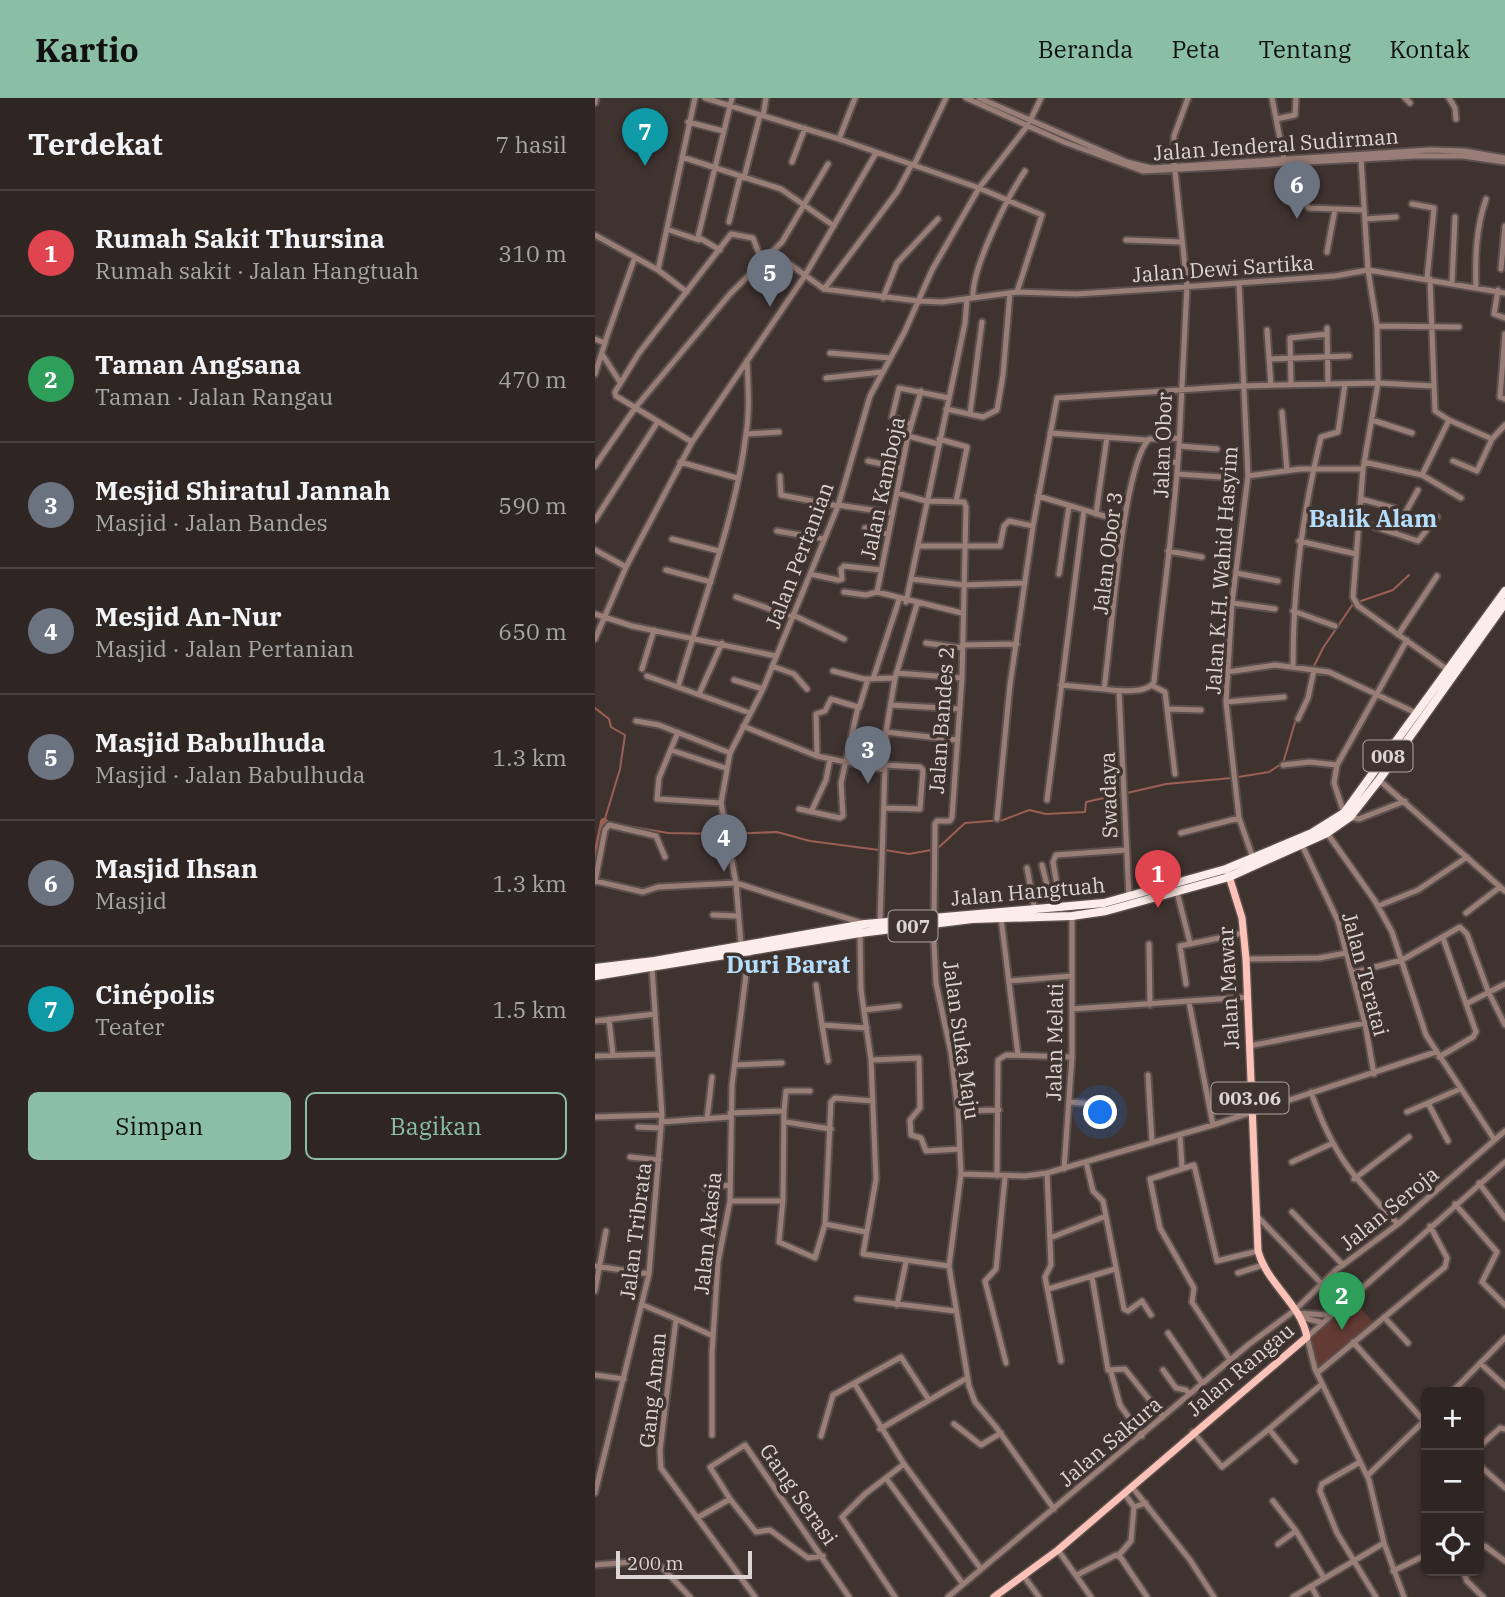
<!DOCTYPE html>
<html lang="id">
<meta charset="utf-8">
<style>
body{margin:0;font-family:"IBM Plex Serif",serif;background:#372e2c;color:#f1f3f6}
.controls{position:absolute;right:21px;bottom:21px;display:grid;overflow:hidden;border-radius:10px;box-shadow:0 2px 5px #0004}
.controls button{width:63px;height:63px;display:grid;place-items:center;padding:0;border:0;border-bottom:2px solid #4a4341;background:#2f2624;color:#f1f3f6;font:35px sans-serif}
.scale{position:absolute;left:21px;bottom:18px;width:136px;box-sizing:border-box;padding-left:7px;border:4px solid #ddd5d3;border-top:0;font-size:19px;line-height:24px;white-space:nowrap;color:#ddd5d3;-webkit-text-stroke:5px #3f3330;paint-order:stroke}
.you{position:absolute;left:506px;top:1015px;width:24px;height:24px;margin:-18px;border:5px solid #fff;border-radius:50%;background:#1a73e8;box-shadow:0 0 0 10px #1a73e833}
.badge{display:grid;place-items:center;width:46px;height:46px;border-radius:50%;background:#8abfa5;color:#fff;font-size:23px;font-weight:700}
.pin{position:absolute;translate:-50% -58px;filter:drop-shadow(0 2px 4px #0008)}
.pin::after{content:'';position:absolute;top:37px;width:24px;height:21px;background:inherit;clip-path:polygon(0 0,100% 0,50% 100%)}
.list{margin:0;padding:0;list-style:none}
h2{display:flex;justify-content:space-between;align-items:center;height:91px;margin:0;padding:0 28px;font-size:30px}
h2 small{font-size:23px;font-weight:400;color:#a7a5a6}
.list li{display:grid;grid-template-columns:46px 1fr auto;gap:21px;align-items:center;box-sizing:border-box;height:126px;padding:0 28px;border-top:2px solid #4a4341}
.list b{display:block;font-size:26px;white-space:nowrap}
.list p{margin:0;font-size:23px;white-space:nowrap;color:#a7a5a6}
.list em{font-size:23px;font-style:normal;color:#a7a5a6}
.actions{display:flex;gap:14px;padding:21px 28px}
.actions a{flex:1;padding:16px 0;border:2px solid #8abfa5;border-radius:10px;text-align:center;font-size:24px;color:#8abfa5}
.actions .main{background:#8abfa5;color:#111}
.icon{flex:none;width:38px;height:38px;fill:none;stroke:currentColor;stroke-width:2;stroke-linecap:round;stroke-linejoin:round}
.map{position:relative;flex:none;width:910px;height:1499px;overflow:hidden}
header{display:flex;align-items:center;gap:42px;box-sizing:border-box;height:98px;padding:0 35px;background:#8abfa5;color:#111}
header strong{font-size:33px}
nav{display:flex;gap:38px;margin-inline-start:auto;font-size:24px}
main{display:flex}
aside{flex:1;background:#2f2624}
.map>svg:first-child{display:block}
</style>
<header>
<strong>Kartio</strong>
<nav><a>Beranda</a><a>Peta</a><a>Tentang</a><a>Kontak</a></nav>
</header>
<main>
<aside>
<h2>Terdekat<small>7 hasil</small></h2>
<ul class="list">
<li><span class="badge" style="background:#e0444e">1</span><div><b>Rumah Sakit Thursina</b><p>Rumah sakit · Jalan Hangtuah</p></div><em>310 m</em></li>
<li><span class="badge" style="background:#2e9e5b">2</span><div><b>Taman Angsana</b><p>Taman · Jalan Rangau</p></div><em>470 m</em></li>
<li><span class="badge" style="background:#6b7280">3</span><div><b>Mesjid Shiratul Jannah</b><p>Masjid · Jalan Bandes</p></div><em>590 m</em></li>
<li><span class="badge" style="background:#6b7280">4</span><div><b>Mesjid An-Nur</b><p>Masjid · Jalan Pertanian</p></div><em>650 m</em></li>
<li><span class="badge" style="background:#6b7280">5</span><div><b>Masjid Babulhuda</b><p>Masjid · Jalan Babulhuda</p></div><em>1.3 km</em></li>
<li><span class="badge" style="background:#6b7280">6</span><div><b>Masjid Ihsan</b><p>Masjid</p></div><em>1.3 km</em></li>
<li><span class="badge" style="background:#0f9aa8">7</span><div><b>Cinépolis</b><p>Teater</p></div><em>1.5 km</em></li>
</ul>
<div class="actions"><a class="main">Simpan</a><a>Bagikan</a></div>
</aside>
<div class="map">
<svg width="910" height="1499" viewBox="0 0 910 1499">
<rect width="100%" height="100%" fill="#3f3330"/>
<!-- green -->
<path fill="#633b34" d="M758 1202 778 1224 723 1271 716 1240Z"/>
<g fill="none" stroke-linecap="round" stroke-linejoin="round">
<!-- stream -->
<path stroke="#9c5f54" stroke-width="2" d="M763 504 798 492 814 477
M719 568 728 550 758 506
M0 610 14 621 16 629 30 637 25 671 9 724 73 735 129 736
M706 662 728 663
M688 665 701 621
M643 679 674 674 686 666
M532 695 571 686 637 680
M134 736 182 734 215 743 284 752
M342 751 370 725 408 722 434 712 451 716 490 714 491 704 526 696
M290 752 314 756 336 752"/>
<!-- river -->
<path stroke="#9c5f54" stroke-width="8" d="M0 768 9 724"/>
<defs>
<path id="minor" d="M110 0 244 41
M260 0 244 41 384 90 447 117 422 194
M371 0 469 44 548 73 820 58H868L910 64
M384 0 532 64 556 70 835 52 869 53 910 60
M677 0 689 61
M810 0 815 5
M854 0 860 10 861 21
M0 5 1 0
M168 18 171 0
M681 21 700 17 701 0
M435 23 446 0
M93 24 128 33
M87 59 186 91 239 128
M766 61 773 172 782 228 783 285 768 371 758 499 763 508 853 572
M197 64 210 30
M319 67 351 0
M579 68V38L593 0
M580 73 592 188 584 348C579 427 567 505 559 584 552 596 522 593 509 591 516 545 527 368 554 341L584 340
M149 80 165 17
M703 99 714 110 769 112
M817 106 839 110 832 181
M770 121 801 119
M134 124 145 79
M74 132 104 142
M0 137 63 172 92 194
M531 142 587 144
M125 152 103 139 137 0
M163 153 158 140 136 136 44 255 20 294 21 298 97 344 209 179 281 55
M178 154 229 191 323 203 347 204 422 194 481 196 560 191 740 178 773 172 910 195
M732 154 740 111
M906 171 910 128
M63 172 100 0
M644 185 653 378 637 505 631 604 644 720 658 760
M857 185 860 119
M881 190C880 159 881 130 891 101
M229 191 302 94 317 66
M903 192 899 216 910 220
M378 199C377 169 413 98 430 73
M288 200 302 165 343 121
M782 228 864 229
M732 230 733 286
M672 232 676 287
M910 236 905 299 910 301
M0 241 10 245 11 241 40 159
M235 255 295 260
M7 256 25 284
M674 261 754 258
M0 276 10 245
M231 280 287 274
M696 286 695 240 732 236
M351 311 388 319 402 312 408 277 415 195
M687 314 692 373
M375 316 387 224
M777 322 817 335
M854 322 897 341 882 373 858 363
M316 326 297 319 304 290 354 300
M455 335 551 342
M152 336 184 334
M313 338 343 346
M344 341 372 349 361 404
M897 341 910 327
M584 348 622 351
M273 363 306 370
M85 364 142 380
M769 364 827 377 866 400
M0 368 40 310 135 196 187 144 233 66
M582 376 627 379
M827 377 854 322 840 313 835 181
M185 378 186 397 243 408
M653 378 705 371H768
M561 379 566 365 583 364
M302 395 331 403 369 404 371 409 367 580 357 719 355 723H342L340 726 339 819
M443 398 529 424
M766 401 802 411
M243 407 297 415
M501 416 512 339
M0 422 62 325
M764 424 799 435 823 392
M270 430 292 436
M182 433 229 441
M799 435 823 443 842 419
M77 441 124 453
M704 443 761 456
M324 448H405L409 428 414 423 438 428
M0 452 31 469
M573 453 607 459
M71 472 116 484
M641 475 683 483
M215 476 243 482 247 481 246 471 249 468 286 472
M464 476 474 408
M316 481 369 487 430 485
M249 494 271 497 282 494 367 515
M282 494 313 338 326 293
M141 499 198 519
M311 504 370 225 372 201
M637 505 680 511
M698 513 740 528
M0 516 37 528 181 558
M198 517 249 541
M803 537 842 478
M0 541 31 469 97 344
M331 545 367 550
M367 547 422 546
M177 568 199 576 212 591
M698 569C698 487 707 419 726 339L743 334 750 286
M47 571 59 532
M238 573 269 581 300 580
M632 574 680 567 734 574 821 615
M301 575 367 580
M52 578 155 615
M278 581 304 502
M139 582 168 591
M466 587 509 591
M558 588 570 594 580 676
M83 589C106 508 141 419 151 336 155 312 153 287 152 262
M524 593 534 799
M104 596 127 545
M631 604 689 599
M296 607 365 611
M264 610 273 581
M572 611 606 612
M703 621 713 600 719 572
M41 623 64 627 135 655
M148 628 222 658 290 672
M83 634 64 680 62 701 126 705
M291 634 361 642
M76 652 130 670
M688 667 715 664 742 667
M784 682 910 793
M452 702 489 412
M289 710 325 711 328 672 325 669 290 667
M204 711 245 720 248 718 246 685 263 609 236 601 230 613 221 616 222 658
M216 714 231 682 235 661
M749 715 739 685 742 667 812 542
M755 719 764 721 810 703
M402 721 415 587 438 428 462 300 646 288 783 285 839 288
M586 735 644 720
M732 735 780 803 797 834 831 937 899 1041
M707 747 743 823 770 925 779 976
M447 767 458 811
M432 770 440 813
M0 783 48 794 63 789 141 785 267 825
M0 784 10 732 14 727 61 738 70 759
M582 794 595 845
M783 808 823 792 872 759
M466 811 458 764 461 757 531 752
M871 815 905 789
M118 817 143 818
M406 820 423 957
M285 825 291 634 300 580 322 506
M338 825 341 885 356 955 363 1013 366 1076 354 1168 374 1288 380 1304 401 1329 459 1411
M265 835 266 892 276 962 281 1081 268 1156 354 1168
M554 846 555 907
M146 847 141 785 126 705 135 655 168 591 243 408 275 298 310 233 337 172 384 90 433 27
M651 861 724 860 751 855
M757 875 807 862 865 829 872 836 893 893 910 927
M414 883 476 878
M591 886 585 848 648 835
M221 887 227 927 272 930
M594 904 618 1027
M871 906 910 886
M477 911 653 899
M269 912 304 908
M14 921 18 957
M0 923 60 916
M227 927 233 963
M654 948 770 925
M0 958 63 956
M844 959 878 939 881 934 848 840
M276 962 324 960 325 1010 315 1022 316 1037 326 1040 331 1053 364 1051
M140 967 187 965
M553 977 557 1045
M716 994C738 1057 758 1079 803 1126
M474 1004 512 1007
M833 1005 853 1043
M189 1013 191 993H215
M363 1013 404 1012
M812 1014 865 991
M135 1015 189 1013 188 1101 184 1144 220 1160 230 1126
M0 1019 67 1017
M112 1021 117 979
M66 1024 135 1019
M191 1024 236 1031
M43 1029 66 1030
M585 1037 587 1069
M35 1059 64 1062
M491 1064 498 1093 508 1103 529 1211 533 1213 547 1203 556 1217
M697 1064 738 1045
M469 1071 477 959V818
M452 1075 456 1167 450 1179 466 1263
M366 1076 430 1078 452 1075 618 1027 841 954
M402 1078 403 962 411 957 477 959
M410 1079 401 1171 390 1183 411 1265
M759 1081 814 1039
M884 1085 910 1120
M110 1090 135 1087
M135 1103H188
M860 1106 902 1154 887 1184 910 1207
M697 1114 748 1167
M662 1118 727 1186
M271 1134 230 1126 236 1004 240 1000 278 1003
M455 1140 511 1118
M0 1168 54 1176
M643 1175 668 1167
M497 1179 513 1272 530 1271 568 1319
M453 1191 520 1171
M0 1193 11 1133
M262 1201 360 1213
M48 1207 81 1221 65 1352 66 1370 160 1499
M302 1207 311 1164
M701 1215 733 1217
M705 1219 725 1224
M789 1219 813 1245
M81 1221 118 1238
M573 1235 607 1285
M758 1244 829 1323
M635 1262 597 1204 599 1190 565 1130 555 1081 599 1067 622 1163 663 1153
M885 1265 910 1288
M568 1272 581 1290 591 1292 594 1296
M516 1274 525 1307 547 1338
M722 1275 850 1169 852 1160 835 1128
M0 1277 29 1281
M259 1285 309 1366
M857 1294 910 1240
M359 1326 386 1347 406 1335
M285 1331 372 1280
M598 1334 627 1369 674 1331
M117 1337V1255L123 1164 135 1103 137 987 154 853
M226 1338 238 1297 306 1259 334 1302
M884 1349 905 1330 910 1331
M700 1363 674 1331 727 1286
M765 1364 727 1386 725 1393 742 1435 781 1499
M884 1367 910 1390
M772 1378 830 1322
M291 1380 368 1486
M537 1389 595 1462 619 1499
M0 1395 54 1176 67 1017 57 870
M529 1395 539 1409 551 1405
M135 1401 161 1434 175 1432 213 1460 228 1458
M678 1403 701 1433
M102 1420 135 1401 115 1369 150 1347 254 1499
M683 1446 701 1433 729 1480
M884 1451 890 1448 910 1463
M463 1452 496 1499
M523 1458 536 1443 539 1409
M0 1467 60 1462 95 1499
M798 1473 831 1457
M868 1473 872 1483 888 1499
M428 1477 444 1499
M482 1477 521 1457 526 1460 552 1499
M716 1488 722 1499
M300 1499 247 1419 270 1396 309 1366 386 1471
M353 1499 653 1247 700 1212 741 1172 803 1126 910 1033
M698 1499 789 1445
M809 1499 789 1445 774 1382 720 1271 712 1239 910 1064"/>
<path id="major" d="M399 1499 463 1452 712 1239C706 1206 672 1186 663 1153L651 861 647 820 633 775"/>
<path id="highway" d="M0 870 59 863 270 826 509 805 631 771 717 735 749 715 910 493
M0 878 265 835 377 821 477 818 511 813 634 779 732 735 755 719 784 682 910 505"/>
</defs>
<!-- minor casing -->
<use href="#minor" stroke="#5b504d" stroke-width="9"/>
<!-- major casing -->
<use href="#major" stroke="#5b504d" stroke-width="10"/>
<!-- highway casing -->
<use href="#highway" stroke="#5b504d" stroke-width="11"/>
<!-- minor -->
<use href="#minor" stroke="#997d77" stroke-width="5"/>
<!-- major -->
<use href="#major" stroke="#fdc2b7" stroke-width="7"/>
<!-- highway -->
<use href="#highway" stroke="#fcedea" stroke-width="8"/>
</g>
<g text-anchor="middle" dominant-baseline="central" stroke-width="7" stroke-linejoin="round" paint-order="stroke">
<!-- shield labels -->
<g fill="#3f3330" stroke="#aea4a2" stroke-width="2">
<rect x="768.5" y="642.5" width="49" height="31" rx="5"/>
<rect x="293.5" y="812.5" width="49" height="31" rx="5"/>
<rect x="616.5" y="984.5" width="77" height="31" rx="5"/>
</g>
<g font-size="19" font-weight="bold" fill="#ddd5d3">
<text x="793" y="658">008</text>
<text x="318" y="828">007</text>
<text x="655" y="1000">003.06</text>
</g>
<!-- street labels -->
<g font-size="21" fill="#ddd5d3" stroke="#3f3330">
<text transform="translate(681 46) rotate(-4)">Jalan Jenderal Sudirman</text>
<text transform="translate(628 170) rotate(-4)">Jalan Dewi Sartika</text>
<text transform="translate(567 347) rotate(-88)">Jalan Obor</text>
<text transform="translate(287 390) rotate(-78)">Jalan Kamboja</text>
<text transform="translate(512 455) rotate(-83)">Jalan Obor 3</text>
<text transform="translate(204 457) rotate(-69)">Jalan Pertanian</text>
<text transform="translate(626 472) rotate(-86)">Jalan K.H. Wahid Hasyim</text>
<text transform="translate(346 622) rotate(-86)">Jalan Bandes 2</text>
<text transform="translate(513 697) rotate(-92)">Swadaya</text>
<text transform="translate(433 793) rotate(-5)">Jalan Hangtuah</text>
<text transform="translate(771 876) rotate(75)">Jalan Teratai</text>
<text transform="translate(633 890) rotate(-93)">Jalan Mawar</text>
<text transform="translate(367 942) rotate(82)">Jalan Suka Maju</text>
<text transform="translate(459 944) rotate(-89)">Jalan Melati</text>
<text transform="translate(794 1110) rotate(-39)">Jalan Seroja</text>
<text transform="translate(40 1133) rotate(-83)">Jalan Tribrata</text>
<text transform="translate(112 1135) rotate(-84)">Jalan Akasia</text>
<text transform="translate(645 1271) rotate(-40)">Jalan Rangau</text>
<text transform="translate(57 1292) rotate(-84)">Gang Aman</text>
<text transform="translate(515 1343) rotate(-40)">Jalan Sakura</text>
<text transform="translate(204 1396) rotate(55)">Gang Serasi</text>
</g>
<!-- quarter labels -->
<g font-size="24" font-weight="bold" fill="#b5defd" stroke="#3f3330">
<text x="778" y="420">Balik Alam</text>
<text x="193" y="866">Duri Barat</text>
</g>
</g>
</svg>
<div class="controls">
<button>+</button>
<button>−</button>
<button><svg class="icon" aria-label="locate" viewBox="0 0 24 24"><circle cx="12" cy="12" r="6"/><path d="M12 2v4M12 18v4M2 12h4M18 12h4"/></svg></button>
</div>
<div class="scale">200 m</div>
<div class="you"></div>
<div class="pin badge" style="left:563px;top:810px;background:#e0444e">1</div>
<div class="pin badge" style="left:747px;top:1232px;background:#2e9e5b">2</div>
<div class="pin badge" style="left:273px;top:686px;background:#6b7280">3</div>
<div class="pin badge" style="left:129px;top:774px;background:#6b7280">4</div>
<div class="pin badge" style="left:175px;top:209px;background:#6b7280">5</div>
<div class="pin badge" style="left:702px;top:121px;background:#6b7280">6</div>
<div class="pin badge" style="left:50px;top:68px;background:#0f9aa8">7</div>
</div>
</main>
